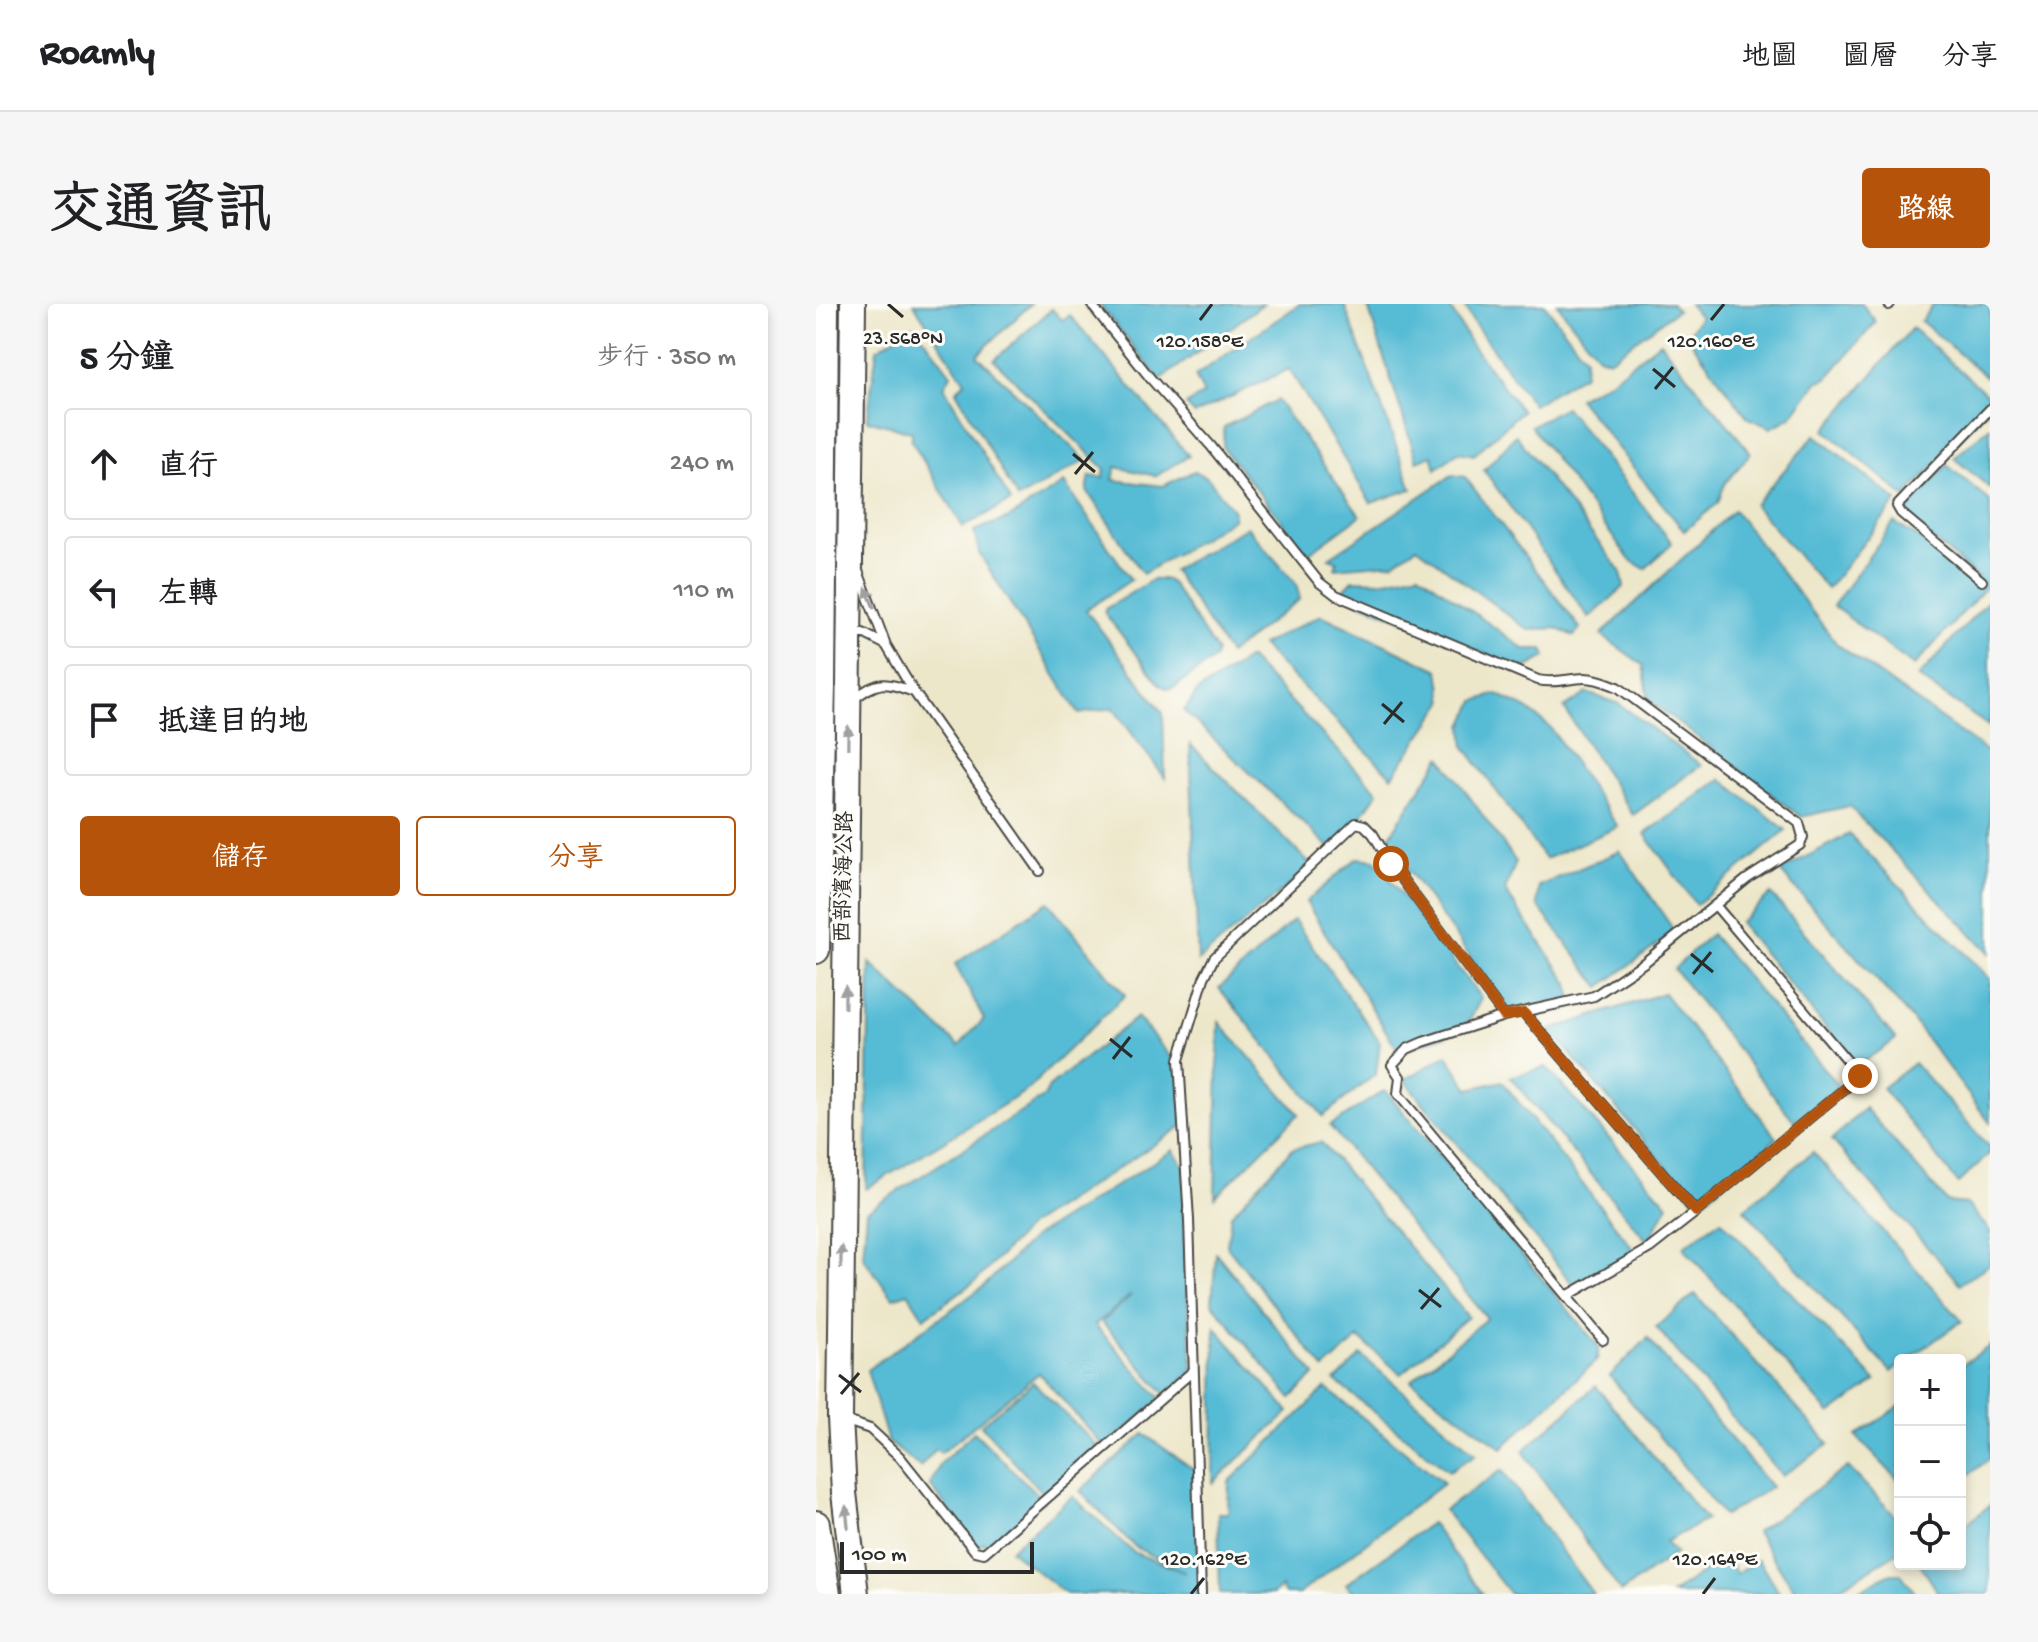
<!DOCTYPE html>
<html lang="zh-TW">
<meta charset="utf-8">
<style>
body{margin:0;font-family:"Gochi Hand","LXGW WenKai TC",sans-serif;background:#f6f6f6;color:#202124}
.controls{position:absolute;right:24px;bottom:24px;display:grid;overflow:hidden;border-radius:8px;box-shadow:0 4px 12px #0003}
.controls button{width:72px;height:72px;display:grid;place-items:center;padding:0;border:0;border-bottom:2px solid #e0e0e0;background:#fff;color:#202124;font:40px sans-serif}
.scale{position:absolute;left:24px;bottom:20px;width:194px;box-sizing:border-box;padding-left:8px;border:4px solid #2b2b2b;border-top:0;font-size:22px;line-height:28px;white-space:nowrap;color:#2b2b2b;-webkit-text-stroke:6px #fdfcf7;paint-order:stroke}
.stop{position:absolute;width:24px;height:24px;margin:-18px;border:6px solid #b45309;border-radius:50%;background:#fff}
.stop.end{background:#b45309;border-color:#fff;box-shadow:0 2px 8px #0008}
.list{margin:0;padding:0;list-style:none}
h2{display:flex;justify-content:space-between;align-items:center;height:104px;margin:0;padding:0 32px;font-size:34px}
h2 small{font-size:26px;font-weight:400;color:#757577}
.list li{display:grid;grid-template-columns:52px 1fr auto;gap:24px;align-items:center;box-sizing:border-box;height:112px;margin:0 16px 16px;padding:0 16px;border:2px solid #e0e0e0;border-radius:8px}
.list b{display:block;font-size:30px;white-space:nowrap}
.list em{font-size:26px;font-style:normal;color:#757577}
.actions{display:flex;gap:16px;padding:24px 32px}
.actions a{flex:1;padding:18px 0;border:2px solid #b45309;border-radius:8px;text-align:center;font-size:28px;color:#b45309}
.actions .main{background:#b45309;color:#fff}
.icon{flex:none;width:44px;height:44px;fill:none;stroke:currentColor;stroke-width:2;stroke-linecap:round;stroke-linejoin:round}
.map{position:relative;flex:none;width:1174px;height:1290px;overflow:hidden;border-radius:8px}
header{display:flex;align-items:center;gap:48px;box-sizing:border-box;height:112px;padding:0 40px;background:#fff;border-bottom:2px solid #e0e0e0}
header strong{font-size:38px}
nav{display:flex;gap:44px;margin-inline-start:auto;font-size:28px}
.intro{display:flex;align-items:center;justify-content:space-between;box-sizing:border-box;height:192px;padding:0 48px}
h1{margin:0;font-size:56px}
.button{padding:20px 36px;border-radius:8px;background:#b45309;color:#fff;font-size:28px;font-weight:700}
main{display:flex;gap:48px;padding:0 48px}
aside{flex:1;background:#fff;border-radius:8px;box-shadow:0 4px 12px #0003}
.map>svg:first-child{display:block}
</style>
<header>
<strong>Roamly</strong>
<nav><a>地圖</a><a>圖層</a><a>分享</a></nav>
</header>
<div class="intro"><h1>交通資訊</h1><a class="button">路線</a></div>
<main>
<aside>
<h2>5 分鐘<small>步行 · 350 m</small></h2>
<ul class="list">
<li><svg class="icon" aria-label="ahead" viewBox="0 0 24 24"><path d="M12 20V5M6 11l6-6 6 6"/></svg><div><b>直行</b></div><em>240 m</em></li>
<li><svg class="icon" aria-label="left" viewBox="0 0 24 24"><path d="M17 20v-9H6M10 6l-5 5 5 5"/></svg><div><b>左轉</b></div><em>110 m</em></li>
<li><svg class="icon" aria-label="arrive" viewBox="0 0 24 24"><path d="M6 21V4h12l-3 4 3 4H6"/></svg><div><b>抵達目的地</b></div></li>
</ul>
<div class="actions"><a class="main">儲存</a><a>分享</a></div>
</aside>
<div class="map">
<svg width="1174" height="1290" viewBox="0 0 1174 1290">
<rect width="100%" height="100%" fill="#fdfcf7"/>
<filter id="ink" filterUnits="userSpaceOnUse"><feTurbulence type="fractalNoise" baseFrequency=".0125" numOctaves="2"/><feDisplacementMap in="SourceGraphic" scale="16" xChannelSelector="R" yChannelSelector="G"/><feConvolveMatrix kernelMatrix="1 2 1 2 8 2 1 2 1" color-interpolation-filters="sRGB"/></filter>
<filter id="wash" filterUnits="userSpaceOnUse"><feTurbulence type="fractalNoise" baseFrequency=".006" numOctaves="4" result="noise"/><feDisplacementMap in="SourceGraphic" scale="32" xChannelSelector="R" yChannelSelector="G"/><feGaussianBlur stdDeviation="1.8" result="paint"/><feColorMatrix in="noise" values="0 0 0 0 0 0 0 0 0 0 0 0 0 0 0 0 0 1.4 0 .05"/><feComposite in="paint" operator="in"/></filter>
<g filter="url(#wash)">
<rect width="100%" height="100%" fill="#ede7ca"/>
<!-- water -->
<path fill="#57bcd5" stroke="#417480" stroke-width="2" d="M98 0H215L161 51 269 156 202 195 140 87 149 78Z
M283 0H447L344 76Z
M484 0H528L596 185 555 199 473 65 379 110 370 101 388 90 379 72Z
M551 0H632L655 40 706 107 658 151 642 148 620 165 616 151 601 157Z
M647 0H728L769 53 768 70 717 101 657 18Z
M741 0H856L861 6 793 56 782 52Z
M873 0H1046L1060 18 1011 74 1001 78 975 113 955 124 932 114 871 32 884 13Z
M1118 0H1174V76L1105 17Z
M236 5 246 16 254 11 373 152 340 172 300 163 297 176 347 182 378 167 391 173 418 207 417 215 327 270 271 187 274 172 287 174 289 165 178 56Z
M98 21 135 70 128 83 195 197 147 223 95 136 96 128 51 116 61 45Z
M1096 24 1174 93V103L1089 193 1009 126Z
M844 38 935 149 909 179 902 199 868 227 762 94 794 77Z
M461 96 544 212 492 250 407 144 408 123Z
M749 103 856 239 829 265 814 256 715 122Z
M1174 123V184L1138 154Z
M700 131 805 268 808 283 773 314 668 166Z
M999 131 1081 197 1011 285 938 201Z
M1131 161 1174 197V279L1098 362 1017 302 1078 218 1163 274 1087 210Z
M636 171 649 173 764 324 758 332 740 324 712 326 601 243 577 259 519 264 521 257 513 254Z
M248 179 315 276 270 306 347 409 349 474 297 404 263 410 163 249 158 227 193 214Z
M918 206 1021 340 1174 450V649L1033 502 985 513 833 396 827 361 785 331Z
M431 223 480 280 484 295 413 350 357 266Z
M603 269 708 345H727L730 353 706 366 524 290 537 276 565 277Z
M349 275 356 280 400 347 399 354 359 383 352 385 344 381 288 308 291 304 336 276Z
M1174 295V423L1102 373Z
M505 311 623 366 628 398 576 473 445 341Z
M433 354 562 488 546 511 515 545 368 407 382 387Z
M771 389 803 400 885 461 817 511 748 404Z
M681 390 711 405 734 423 802 523 729 555 649 443 647 422 659 397Z
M374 440 496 562 382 657Z
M625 453 700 558 689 587 753 680 756 698 692 706 571 536Z
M905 475 970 526 880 601 829 530Z
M1033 530 1174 675V819L1095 714 964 567Z
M804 547 859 628 784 683 721 601 723 582Z
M541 554 559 556 665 694 650 724 583 748 490 598Z
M955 590 1080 735 1041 762 923 619Z
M232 598 309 691 210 787 50 885 54 659 143 742 168 715 139 660Z
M478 616 564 738 560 770 507 812 403 684Z
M895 630 1024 784 978 817 858 665Z
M848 689 961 834 883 901 734 726Z
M321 713 364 764 367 822 213 922 162 975 108 1014 92 989 77 994 47 953 51 907 228 793 233 783Z
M403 718 483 810 399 893Z
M631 751 653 785 686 777 819 947 760 984 588 776Z
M1098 759 1174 844V849L1142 879 1066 784Z
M730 763 852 901 832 938 694 773Z
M569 786 783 1043 781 1056 686 1144 595 1077 671 1014 514 822Z
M1049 804 1131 898 1151 900 1174 927V960L1144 980 1016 836Z
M505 838 652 1013 585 1070 543 1034 508 1065 411 942 415 911 476 845Z
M357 846 369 864 368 946 377 1067 350 1091 286 1018 315 991 279 1021 345 1095 289 1144 223 1069 125 1149 120 1145 104 1163 72 1138 51 1066 168 982 218 933Z
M997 848 1146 1017 1091 1056H1084V1061L1075 1068 928 905Z
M905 916 1060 1077 1014 1110 867 943Z
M400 949 499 1071 475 1094 396 999Z
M879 990 1013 1140 966 1172 840 1023Z
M399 1023 473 1108 397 1179Z
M832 1034 955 1183 908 1212 794 1072Z
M1174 1042V1154L1144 1178V1062Z
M545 1051 660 1150 633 1167 519 1077Z
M217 1078 286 1147 228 1191 165 1121Z
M780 1082 890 1216 849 1238 860 1249 805 1288 707 1147Z
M510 1084 628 1179 483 1290H469L465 1283 457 1290H404L402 1209H412L413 1178Z
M1084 1102V1178L1040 1132Z
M158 1128 228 1197 171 1242 168 1239 161 1243 114 1181 125 1159Z
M328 1130 380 1167 384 1290H250L194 1246 256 1192 317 1248 370 1269 319 1243 264 1187Z
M1032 1163 1084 1217V1247L1013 1290H981L940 1228Z
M686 1166 777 1290H694L628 1206Z
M1174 1201V1290H1123L1104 1260H1144V1225Z
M615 1219 667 1290H540L530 1280Z
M911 1251 920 1270 942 1256 964 1290H856Z
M1073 1270H1085L1100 1290H1037Z"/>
</g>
<g filter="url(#ink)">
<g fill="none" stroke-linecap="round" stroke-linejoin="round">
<defs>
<path id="service" d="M275 0 335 75 395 142 503 278 520 291 722 376C739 380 753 374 769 374 781 374 791 379 802 383L983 519 987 533 984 541 931 575 829 658 778 692 688 712 607 738 591 745 576 761 584 773 582 790 787 1036
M1073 1 1074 0
M42 267 70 341
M1166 277 1085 209 1081 202 1174 105
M36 329H47L70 341 98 388 224 567
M36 396C64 376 66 377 98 388
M708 709 880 908 1044 772 899 601
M751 992 834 944 880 908
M28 1116 54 1125 84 1153 159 1247 168 1249 377 1067
M385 1290 373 916 363 756 388 674 398 654 540 519 548 521 557 530 575 560 688 712"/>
<path id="primary" d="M37 0 24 1114 28 1189 40 1290"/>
<path id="trunk" d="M8 154 9 0
M0 646 6 383
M0 1220 11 1290"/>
</defs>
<!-- service casing -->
<use href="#service" stroke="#484743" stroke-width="12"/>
<!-- primary casing -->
<use href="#primary" stroke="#484743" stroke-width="28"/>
<!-- trunk casing -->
<use href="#trunk" stroke="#484743" stroke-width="30"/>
<!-- service -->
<use href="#service" stroke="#fff" stroke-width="8"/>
<!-- primary -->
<use href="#primary" stroke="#fff" stroke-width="24"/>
<!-- trunk -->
<use href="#trunk" stroke="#fff" stroke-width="26"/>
<defs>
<path id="trunk-bridge" d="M6 383 8 154"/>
</defs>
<!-- trunk-bridge casing -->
<use href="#trunk-bridge" stroke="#484743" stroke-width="30" stroke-linecap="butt"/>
<!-- trunk-bridge -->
<use href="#trunk-bridge" stroke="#fff" stroke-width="26"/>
</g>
<!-- one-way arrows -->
<defs><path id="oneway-solid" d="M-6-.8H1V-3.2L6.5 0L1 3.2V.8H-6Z" transform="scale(2)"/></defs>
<g fill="#a0a0a0">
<use href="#oneway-solid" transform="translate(54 294) rotate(-112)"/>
<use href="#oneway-solid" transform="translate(32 433) rotate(-89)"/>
<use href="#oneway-solid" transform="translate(29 693) rotate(-89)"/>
<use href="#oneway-solid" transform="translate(25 953) rotate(-89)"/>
<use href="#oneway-solid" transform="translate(31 1213) rotate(-96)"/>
</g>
</g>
<g fill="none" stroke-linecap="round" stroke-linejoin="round" filter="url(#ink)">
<!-- route -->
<path stroke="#b45309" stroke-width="10" d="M575 560 688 712 708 709 880 908 1044 772"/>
</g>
<!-- ticks -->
<path fill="none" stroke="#2b2b2b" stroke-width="3" d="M72 0 87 13M384 16 396 0M895 16 908 0M837 65 859 83M839 85 857 63M257 150 279 168M259 170 277 148M566 400 588 418M568 420 586 398M875 650 897 668M877 670 895 648M294 735 316 753M297 755 314 733M603 986 625 1003M605 1005 623 984M23 1071 45 1088M25 1090 43 1069M375 1290 388 1274M887 1290 899 1274"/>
<g text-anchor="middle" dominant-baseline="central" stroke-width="6" stroke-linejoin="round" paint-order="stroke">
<!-- street labels -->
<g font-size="22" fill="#2b2b2b" stroke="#fdfcf7">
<text transform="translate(30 573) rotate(-89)">西部濱海公路</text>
</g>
</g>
<g font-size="20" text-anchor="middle" fill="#2b2b2b" stroke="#fdfcf7" stroke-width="6" stroke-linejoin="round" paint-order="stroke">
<text x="87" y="40">23.568°N</text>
<text x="895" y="43">120.160°E</text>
<text x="384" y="43">120.158°E</text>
<text x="388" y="1261">120.162°E</text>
<text x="899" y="1261">120.164°E</text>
</g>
</svg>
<div class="controls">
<button>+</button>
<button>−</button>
<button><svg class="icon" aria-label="locate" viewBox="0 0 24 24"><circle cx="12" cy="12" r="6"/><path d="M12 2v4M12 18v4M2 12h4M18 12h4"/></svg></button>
</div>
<div class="scale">100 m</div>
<div class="stop" style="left:575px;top:560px"></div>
<div class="stop end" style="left:1044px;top:772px"></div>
</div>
</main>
